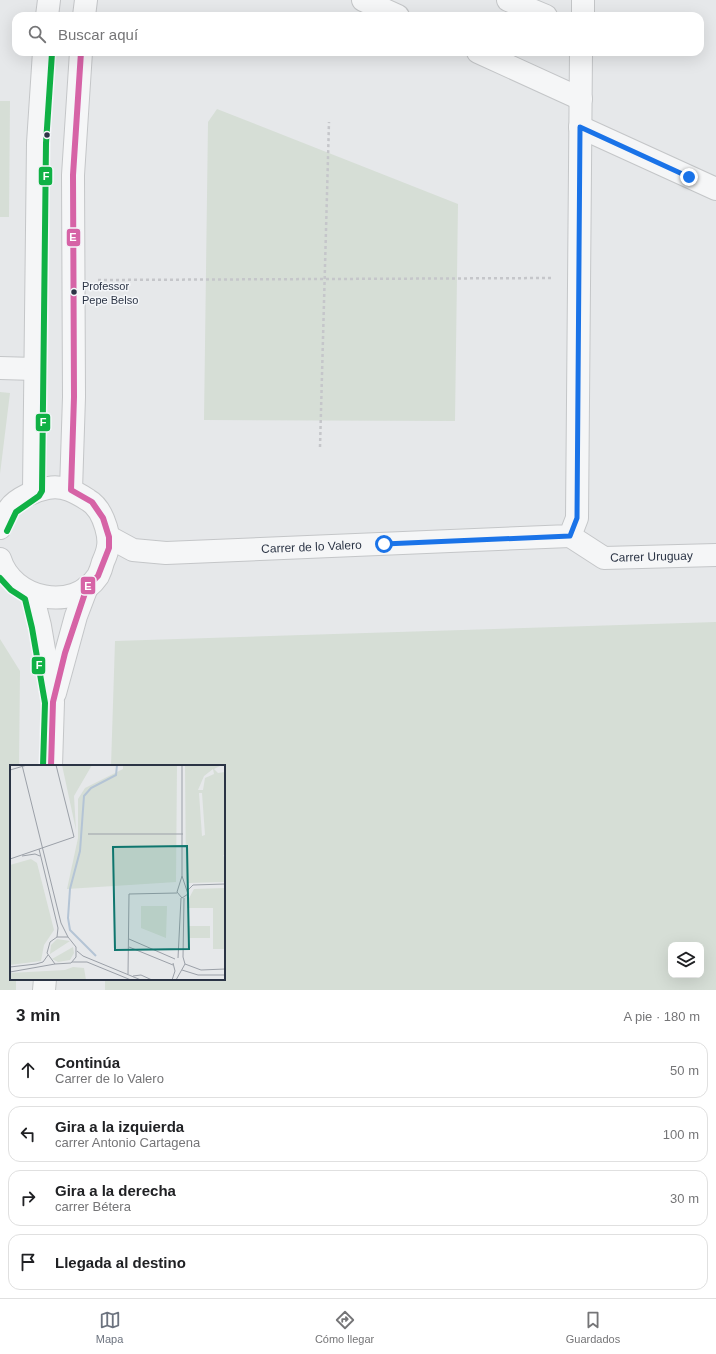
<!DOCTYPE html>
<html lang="es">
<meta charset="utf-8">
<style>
body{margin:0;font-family:Helvetica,sans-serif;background:#f2f2f2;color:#202124}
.controls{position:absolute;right:12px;bottom:12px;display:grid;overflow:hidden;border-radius:8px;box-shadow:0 4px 16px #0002}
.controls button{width:36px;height:36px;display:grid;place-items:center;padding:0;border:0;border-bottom:1px solid #e0e0e0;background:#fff;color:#202124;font:20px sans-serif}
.stop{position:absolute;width:12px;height:12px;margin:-9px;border:3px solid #1a73e8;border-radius:50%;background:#fff}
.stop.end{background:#1a73e8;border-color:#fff;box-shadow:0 1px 4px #0008}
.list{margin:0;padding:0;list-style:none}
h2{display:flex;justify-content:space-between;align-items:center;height:52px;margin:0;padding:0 16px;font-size:17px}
h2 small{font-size:13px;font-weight:400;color:#757577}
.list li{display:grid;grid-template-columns:26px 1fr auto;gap:12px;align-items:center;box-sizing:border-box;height:56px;margin:0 8px 8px;padding:0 8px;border:1px solid #e0e0e0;border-radius:12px}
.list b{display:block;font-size:15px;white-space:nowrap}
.list p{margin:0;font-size:13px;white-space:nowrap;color:#757577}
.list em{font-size:13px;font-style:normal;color:#757577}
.icon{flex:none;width:22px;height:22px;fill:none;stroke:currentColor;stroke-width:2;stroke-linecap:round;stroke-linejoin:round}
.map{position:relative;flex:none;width:716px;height:990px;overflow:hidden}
.search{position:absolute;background:#fff;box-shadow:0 4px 16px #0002;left:12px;right:12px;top:12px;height:44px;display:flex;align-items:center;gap:10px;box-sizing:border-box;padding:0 14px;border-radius:12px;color:#757577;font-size:15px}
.sheet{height:308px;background:#fff}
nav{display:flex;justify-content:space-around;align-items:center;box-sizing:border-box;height:56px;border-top:1px solid #e0e0e0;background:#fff;font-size:11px;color:#757577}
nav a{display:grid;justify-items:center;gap:2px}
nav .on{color:#6c737f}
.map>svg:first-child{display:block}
</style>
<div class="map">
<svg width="716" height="990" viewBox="0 0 716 990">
<rect width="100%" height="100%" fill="#e6e8ea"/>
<!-- green -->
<path fill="#d6ded6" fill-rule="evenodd" d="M0 101H10L9 217H0Z
M217 109 458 204 455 421 204 420 208 122Z
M0 392 10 393 0 474Z
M716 622V990H105V979H224V766H111L115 641ZM671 945H701V975H671Z
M0 639 20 671 19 766H11V979H16V990H0Z"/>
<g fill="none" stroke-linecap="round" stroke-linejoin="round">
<defs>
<g id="pedestrian">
<path d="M580 127 716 189"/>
<path d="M0 368 35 369"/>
<path id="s1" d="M570 536 604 558 716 555"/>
</g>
<g id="minor">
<path d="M363 0 398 16"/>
<path d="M508 0 546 16"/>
<path d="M47 16 49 0"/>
<path d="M84 16 86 0"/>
<path d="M583 16V0"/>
<path d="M478 52 581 99"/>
<path d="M34 490 38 143 44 52"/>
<path d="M71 490 74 397 73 175 81 52"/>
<path d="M0 528C3 522 5 514 9 509 16 498 37 490 48 488 63 485 76 492 88 500 97 505 103 517 106 527 110 541 109 549 103 562 102 566 100 572 98 576 73 613 12 599 0 559"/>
<path id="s2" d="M109 537 133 550 166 553 570 536 577 518 581 52"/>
<path d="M32 594 40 626 53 702 51 766"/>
<path d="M55 693 76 616 87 587"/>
<path d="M44 990 45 979"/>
</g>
</defs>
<!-- pedestrian casing -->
<use href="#pedestrian" stroke="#c4c6c8" stroke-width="24"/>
<!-- minor casing -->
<use href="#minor" stroke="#c4c6c8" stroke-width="24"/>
<!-- path -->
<path stroke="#c5c6ca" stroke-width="2.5" stroke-dasharray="3 3" stroke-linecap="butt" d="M98 280 553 278
M320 447 329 122"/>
<!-- pedestrian -->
<use href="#pedestrian" stroke="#f5f6f7" stroke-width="22"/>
<!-- minor -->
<use href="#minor" stroke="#f5f6f7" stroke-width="22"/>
<defs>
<path id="bus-1" d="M51 766 53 702 65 653 87 587 98 576 109 548V537L103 518 92 502 71 490 74 397 73 175 81 52"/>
<path id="bus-2" d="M7 531 16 512 39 496 42 491 46 143 52 53
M0 578 11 590 25 599 32 628 45 703 43 766"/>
</defs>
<!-- bus-1 casing -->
<use href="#bus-1" stroke="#f4f6f9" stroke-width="9"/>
<!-- bus-2 casing -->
<use href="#bus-2" stroke="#f4f6f9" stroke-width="9"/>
<!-- bus-1 -->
<use href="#bus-1" stroke="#d663a6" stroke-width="6"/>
<!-- bus-2 -->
<use href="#bus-2" stroke="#10b145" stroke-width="6"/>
</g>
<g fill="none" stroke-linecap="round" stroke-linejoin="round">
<!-- route -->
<path stroke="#1a73e8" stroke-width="5" d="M384 544 570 536 577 518 580 127 689 177"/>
</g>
<!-- markers -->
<g fill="#2b3445" stroke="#f4f6f9" stroke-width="1.5">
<circle cx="47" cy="135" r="3.5"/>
<circle cx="74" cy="292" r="3.5"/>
</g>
<g text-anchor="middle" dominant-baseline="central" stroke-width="3" stroke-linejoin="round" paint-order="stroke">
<!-- bus labels -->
<g font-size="11" fill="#2b3445" stroke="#f4f6f9" text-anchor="start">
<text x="82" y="286">Professor<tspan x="82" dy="14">Pepe Belso</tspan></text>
</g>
<!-- street labels -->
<g font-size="12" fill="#2b3445" stroke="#f4f6f9">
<text stroke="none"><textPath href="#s2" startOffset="206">Carrer de lo Valero</textPath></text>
<text stroke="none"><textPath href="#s1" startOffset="88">Carrer Uruguay</textPath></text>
</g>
</g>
<!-- overview -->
<g transform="translate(10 765)">
<rect width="215" height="215" fill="#e6e8ea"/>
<path d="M52 0H82L64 31 66 65ZM113 0H167L166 117 57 124 68 73V34L75 23 113 4ZM175 0H212L204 4 208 8 215 7V88L213 91 215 92V117L178 118 176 114ZM203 4 204 9 195 13 193 25H188L194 11ZM189 28H192L195 70 192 71ZM21 94 27 98 44 165 34 180 31 196 0 200V100ZM215 123V184H203V143H177L178 135 184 124ZM131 141H157L156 173 131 163ZM178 161H200V173H178ZM47 174 60 176 40 189 41 180ZM63 182 64 188 60 195 48 197 42 194ZM63 202 74 203 76 215H0V208L55 205Z" fill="#d6ded6" fill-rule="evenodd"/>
<path fill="none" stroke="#b4c4d5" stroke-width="2" d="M86 191 60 165 58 153 60 124 70 86 74 31 81 23 106 10 107 0"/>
<path fill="none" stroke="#9ba0a8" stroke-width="1" d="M12 0 51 158 58 172 66 182V192L61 198 45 199 37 188 40 177 47 172H58M0 5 17 0M78 69H173M29 84 48 163 47 172M12 91 25 89 30 91M0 94 64 72 46 0M172 111 167 127 172 133 178 129 172 111V0M178 125 183 120 215 119M119 174 165 194M119 182 163 200M67 186 73 191 131 215M168 193 171 133M62 197H77L121 215M175 199 191 205 215 204M0 202 26 199 33 197 38 190M172 205 188 210H215M0 207 45 199M118 209 119 129 167 128M123 211 131 210 142 215M162 215 165 206 163 198M166 215 175 199 173 192 174 133"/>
<path fill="#0f766e" fill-opacity="0.15" stroke="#0f766e" stroke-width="2" d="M177 81 179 184 105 185 103 82Z"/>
<rect width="215" height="215" fill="none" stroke="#2b3445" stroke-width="2"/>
</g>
<g stroke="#f4f6f9" stroke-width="1.5">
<rect x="38" y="166" width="15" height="20" rx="4" fill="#10b145"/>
<rect x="66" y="228" width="15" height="19" rx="4" fill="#d663a6"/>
<rect x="35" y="413" width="16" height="19" rx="4" fill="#10b145"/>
<rect x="80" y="576" width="16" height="19" rx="4" fill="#d663a6"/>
<rect x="31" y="656" width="15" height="19" rx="4" fill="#10b145"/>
</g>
<g font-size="11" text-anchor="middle" font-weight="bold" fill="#fff">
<text x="46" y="180">F</text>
<text x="73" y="241">E</text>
<text x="43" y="426">F</text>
<text x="88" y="590">E</text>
<text x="39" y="669">F</text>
</g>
</svg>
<div class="controls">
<button><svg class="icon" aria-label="layers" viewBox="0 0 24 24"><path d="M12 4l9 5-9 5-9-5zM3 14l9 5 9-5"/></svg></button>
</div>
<div class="stop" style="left:384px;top:544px"></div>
<div class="stop end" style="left:689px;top:177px"></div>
<div class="search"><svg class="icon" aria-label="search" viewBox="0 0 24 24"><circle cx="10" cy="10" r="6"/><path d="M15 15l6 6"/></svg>Buscar aquí</div>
</div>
<section class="sheet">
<h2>3 min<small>A pie · 180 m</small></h2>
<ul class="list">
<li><svg class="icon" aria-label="ahead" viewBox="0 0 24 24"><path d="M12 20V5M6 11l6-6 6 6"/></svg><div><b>Continúa</b><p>Carrer de lo Valero</p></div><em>50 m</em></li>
<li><svg class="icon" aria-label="left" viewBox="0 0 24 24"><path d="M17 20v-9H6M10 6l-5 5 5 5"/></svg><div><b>Gira a la izquierda</b><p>carrer Antonio Cartagena</p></div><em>100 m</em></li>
<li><svg class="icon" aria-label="right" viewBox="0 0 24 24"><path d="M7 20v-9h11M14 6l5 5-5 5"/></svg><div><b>Gira a la derecha</b><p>carrer Bétera</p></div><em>30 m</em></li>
<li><svg class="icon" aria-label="arrive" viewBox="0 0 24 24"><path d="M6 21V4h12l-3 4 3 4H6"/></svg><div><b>Llegada al destino</b></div></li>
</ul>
</section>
<nav>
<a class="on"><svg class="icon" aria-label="map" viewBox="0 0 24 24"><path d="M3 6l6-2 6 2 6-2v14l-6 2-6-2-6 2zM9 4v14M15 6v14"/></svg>Mapa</a>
<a><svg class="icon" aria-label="directions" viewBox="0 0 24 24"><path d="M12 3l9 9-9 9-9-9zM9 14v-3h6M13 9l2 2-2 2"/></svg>Cómo llegar</a>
<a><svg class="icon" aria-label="saved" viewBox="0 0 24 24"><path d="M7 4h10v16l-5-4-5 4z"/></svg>Guardados</a>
</nav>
